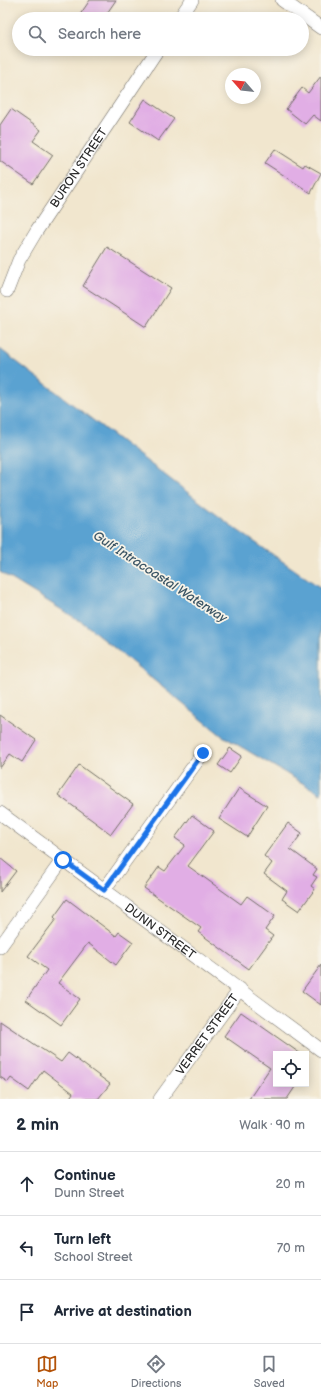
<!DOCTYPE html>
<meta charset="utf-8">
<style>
body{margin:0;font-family:"Balsamiq Sans",sans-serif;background:#f2f2f3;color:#1f2937}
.controls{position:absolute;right:12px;bottom:12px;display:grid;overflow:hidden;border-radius:0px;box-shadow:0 2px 10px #0003}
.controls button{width:36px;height:36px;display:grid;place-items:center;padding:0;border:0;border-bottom:1px solid #e0e1e3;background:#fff;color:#1f2937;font:20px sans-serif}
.compass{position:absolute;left:225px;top:68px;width:36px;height:36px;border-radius:50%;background:#fff;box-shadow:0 2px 10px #0003;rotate:298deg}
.stop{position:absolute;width:12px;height:12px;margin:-9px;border:3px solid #1a73e8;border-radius:50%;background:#fff}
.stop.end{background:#1a73e8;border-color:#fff;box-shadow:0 1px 4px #0008}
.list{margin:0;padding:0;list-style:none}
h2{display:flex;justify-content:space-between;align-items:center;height:52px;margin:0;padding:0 16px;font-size:17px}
h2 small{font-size:13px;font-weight:400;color:#747a83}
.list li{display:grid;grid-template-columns:26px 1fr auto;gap:12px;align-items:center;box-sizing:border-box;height:64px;padding:0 16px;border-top:1px solid #e0e1e3}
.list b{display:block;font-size:15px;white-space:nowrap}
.list p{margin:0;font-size:13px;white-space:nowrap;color:#747a83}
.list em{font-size:13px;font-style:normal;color:#747a83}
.icon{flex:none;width:22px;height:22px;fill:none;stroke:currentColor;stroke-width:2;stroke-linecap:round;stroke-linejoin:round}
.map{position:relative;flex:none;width:321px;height:1099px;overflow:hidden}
.search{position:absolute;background:#fff;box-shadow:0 2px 10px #0003;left:12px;right:12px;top:12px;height:44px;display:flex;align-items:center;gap:10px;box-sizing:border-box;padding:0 14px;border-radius:22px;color:#747a83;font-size:15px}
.sheet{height:244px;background:#fff}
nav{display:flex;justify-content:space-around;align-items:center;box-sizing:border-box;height:56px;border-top:1px solid #e0e1e3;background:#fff;font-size:11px;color:#747a83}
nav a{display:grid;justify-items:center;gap:2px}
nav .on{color:#b45309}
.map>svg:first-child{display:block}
</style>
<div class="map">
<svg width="321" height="1099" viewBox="0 0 321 1099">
<rect width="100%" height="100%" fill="#f7f3e8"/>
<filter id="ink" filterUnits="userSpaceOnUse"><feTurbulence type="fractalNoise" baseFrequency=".025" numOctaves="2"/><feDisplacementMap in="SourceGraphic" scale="8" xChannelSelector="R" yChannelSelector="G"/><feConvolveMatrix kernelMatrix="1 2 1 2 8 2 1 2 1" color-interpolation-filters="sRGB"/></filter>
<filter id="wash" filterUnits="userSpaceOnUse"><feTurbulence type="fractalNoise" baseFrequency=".012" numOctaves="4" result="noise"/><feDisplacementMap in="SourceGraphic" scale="16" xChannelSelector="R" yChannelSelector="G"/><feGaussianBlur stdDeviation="0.9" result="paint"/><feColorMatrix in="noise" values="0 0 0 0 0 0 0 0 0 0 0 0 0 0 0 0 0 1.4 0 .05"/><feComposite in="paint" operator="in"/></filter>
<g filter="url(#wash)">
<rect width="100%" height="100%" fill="#f1e6ce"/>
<!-- water -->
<path fill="#5aa2d1" stroke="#42667e" d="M0 349 233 527 321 588V794L221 735 85 624 0 572Z"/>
<g id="blocks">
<!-- building -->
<path fill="#e1aee5" d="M90 0H116L103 19H77Z
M321 76V121L313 115 305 124 286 109 302 88 308 93Z
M145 99 174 119 158 141 130 122Z
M11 109 41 130 33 141 53 155 33 184 0 161V125Z
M275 149 303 167 305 164 321 173 311 193 265 163Z
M107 247 171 288 146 327 83 286Z
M0 715 36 740 22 762 10 754 0 768Z
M230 748 242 756 230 773 218 765Z
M79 765 133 804 111 834 58 795Z
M239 788 267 806 247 837 219 819Z
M192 815 214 831 188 866 241 904 247 896 275 916 265 930 273 936 249 969 198 932 201 928 144 888 159 867 165 871 185 845 175 838Z
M288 823 302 833 290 849 317 869 313 875 317 877 311 886 315 889 299 911 282 899 287 891 264 874 272 863 264 856Z
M0 858 16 871 0 892Z
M67 899 116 936 119 932 133 942 116 965 88 943 58 983 80 999 61 1025 26 1000 47 970 28 956 56 919 54 917Z
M321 965V1005L302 991Z
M241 1012 301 1054H276V1084H297L287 1099H249L270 1068 224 1036Z
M0 1021 61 1062 68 1053 110 1084 98 1099H69L73 1093 43 1070 29 1091 11 1078 8 1082 0 1077Z"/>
</g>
</g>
<g filter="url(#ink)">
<use href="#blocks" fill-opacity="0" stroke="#706c64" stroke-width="1"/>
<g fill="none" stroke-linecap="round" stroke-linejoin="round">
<defs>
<g id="street">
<path d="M282 0 321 28"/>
<path d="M179 19 192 0"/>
<path id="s1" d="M7 291 19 260 37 230 158 49"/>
<path id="s2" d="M0 813 321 1050"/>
<path d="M104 890 203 753"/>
<path d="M0 947 63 859"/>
<path id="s3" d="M160 1099 240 989"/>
</g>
</defs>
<!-- street casing -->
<use href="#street" stroke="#706c64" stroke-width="14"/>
<!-- street -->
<use href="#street" stroke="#fff" stroke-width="13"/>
</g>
</g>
<g fill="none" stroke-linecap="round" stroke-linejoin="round" filter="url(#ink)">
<!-- route -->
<path stroke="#1a73e8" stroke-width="5" d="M63 860 104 890 203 753"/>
</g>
<g text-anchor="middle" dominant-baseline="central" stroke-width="3.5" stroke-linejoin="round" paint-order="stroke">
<!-- street labels -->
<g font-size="12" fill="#2b2b2b" stroke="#f7f3e8">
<text stroke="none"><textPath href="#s1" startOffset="143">BURON STREET</textPath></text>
<text stroke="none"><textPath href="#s2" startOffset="199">DUNN STREET</textPath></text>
<text stroke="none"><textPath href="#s3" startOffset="80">VERRET STREET</textPath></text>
</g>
<!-- water labels -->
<g font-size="13" font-style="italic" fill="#3b5565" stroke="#f7f3e8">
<text transform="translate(160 577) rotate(33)">Gulf Intracoastal Waterway</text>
</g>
</g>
</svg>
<div class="controls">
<button><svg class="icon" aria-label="locate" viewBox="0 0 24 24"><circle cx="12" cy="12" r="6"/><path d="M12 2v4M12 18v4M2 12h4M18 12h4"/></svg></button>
</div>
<svg class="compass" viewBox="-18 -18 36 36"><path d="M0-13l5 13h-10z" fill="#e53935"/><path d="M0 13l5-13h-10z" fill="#747a83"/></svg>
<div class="stop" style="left:63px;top:860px"></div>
<div class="stop end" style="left:203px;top:753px"></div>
<div class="search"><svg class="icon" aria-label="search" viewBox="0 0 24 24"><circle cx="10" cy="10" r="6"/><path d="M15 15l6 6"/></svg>Search here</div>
</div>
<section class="sheet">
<h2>2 min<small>Walk · 90 m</small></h2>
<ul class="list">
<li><svg class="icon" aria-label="ahead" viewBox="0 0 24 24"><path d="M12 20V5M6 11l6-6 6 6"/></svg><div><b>Continue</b><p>Dunn Street</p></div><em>20 m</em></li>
<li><svg class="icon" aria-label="left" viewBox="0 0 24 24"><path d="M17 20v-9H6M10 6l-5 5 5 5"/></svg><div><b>Turn left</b><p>School Street</p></div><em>70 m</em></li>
<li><svg class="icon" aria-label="arrive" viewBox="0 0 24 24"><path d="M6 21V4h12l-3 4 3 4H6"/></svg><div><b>Arrive at destination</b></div></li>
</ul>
</section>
<nav>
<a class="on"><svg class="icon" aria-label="map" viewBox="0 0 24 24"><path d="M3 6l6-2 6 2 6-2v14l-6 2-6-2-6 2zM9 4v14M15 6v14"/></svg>Map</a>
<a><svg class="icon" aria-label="directions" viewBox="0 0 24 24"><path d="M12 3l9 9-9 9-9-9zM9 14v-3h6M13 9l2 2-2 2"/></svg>Directions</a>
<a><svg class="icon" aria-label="saved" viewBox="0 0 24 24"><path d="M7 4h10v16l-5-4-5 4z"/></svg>Saved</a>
</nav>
